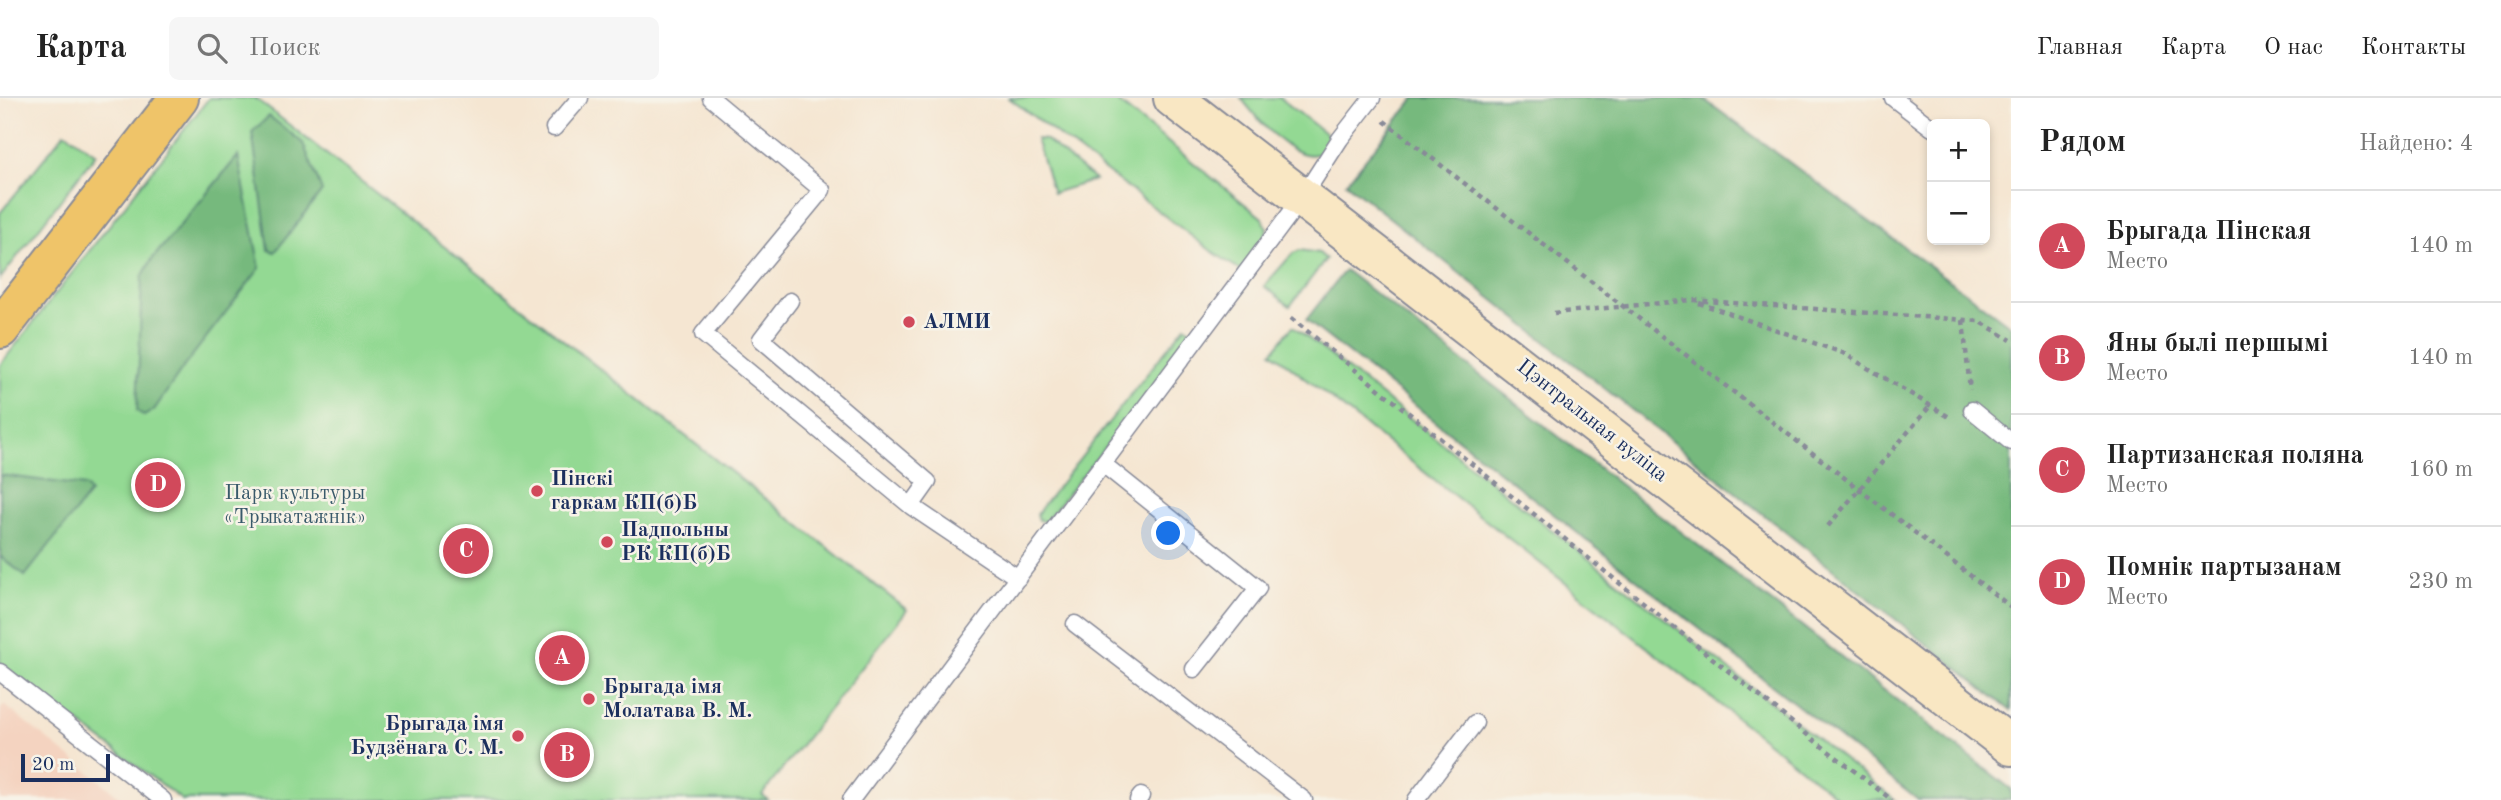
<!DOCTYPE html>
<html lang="ru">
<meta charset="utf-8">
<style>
body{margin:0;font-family:"Old Standard TT",serif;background:#f6f6f6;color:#222}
.controls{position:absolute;right:21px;top:21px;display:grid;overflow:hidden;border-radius:10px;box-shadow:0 4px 10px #0003}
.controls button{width:63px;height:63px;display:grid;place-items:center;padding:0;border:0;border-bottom:2px solid #e0e0e0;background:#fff;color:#222;font:35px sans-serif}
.scale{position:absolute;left:21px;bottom:18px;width:89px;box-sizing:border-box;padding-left:7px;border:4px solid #1b2f5e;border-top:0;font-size:19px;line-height:24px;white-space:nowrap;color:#1b2f5e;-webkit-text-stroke:5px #f7f3e8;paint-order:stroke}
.you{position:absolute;left:1169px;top:436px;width:24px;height:24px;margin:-18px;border:5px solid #fff;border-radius:50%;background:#1a73e8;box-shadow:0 0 0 10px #1a73e833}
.badge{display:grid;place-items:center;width:46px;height:46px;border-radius:50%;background:#d1495b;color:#fff;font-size:23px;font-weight:700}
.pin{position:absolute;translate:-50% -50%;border:4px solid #fff;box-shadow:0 2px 7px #0006}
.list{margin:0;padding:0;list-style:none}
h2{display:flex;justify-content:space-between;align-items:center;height:91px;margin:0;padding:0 28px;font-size:30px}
h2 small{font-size:23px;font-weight:400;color:#767676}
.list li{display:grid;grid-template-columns:46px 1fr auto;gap:21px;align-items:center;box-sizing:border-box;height:112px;padding:0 28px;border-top:2px solid #e0e0e0}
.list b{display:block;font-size:26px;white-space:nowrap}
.list p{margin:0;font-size:23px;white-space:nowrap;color:#767676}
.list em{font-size:23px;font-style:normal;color:#767676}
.icon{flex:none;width:38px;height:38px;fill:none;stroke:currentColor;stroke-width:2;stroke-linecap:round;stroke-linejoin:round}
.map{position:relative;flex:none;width:2011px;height:702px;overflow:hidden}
header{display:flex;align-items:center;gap:42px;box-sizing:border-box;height:98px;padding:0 35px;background:#fff;border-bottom:2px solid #e0e0e0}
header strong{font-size:33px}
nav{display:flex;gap:38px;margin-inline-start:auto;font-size:24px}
.search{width:490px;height:63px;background:#f6f6f6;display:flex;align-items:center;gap:18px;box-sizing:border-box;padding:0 24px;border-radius:10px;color:#767676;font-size:26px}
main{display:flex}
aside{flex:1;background:#fff}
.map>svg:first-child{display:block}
</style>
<header>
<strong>Карта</strong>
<div class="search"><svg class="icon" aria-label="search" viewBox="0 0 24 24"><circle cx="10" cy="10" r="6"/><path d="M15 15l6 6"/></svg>Поиск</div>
<nav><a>Главная</a><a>Карта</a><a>О нас</a><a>Контакты</a></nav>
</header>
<main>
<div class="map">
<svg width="2011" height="702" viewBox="0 0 2011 702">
<rect width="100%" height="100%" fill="#f7f3e8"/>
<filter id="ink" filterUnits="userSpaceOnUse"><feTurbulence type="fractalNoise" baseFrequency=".0143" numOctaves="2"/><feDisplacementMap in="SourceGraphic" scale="14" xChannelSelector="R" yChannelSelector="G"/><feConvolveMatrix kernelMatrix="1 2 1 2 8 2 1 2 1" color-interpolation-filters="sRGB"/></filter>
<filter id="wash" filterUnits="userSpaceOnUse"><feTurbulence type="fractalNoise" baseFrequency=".00686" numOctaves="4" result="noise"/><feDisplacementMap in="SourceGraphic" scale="28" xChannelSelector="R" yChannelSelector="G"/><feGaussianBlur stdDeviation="1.57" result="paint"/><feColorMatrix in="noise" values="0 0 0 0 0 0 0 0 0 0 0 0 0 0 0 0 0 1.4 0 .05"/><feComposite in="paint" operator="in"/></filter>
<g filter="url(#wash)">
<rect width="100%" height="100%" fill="#f5e6d2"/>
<!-- built -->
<path fill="#f4d3c0" d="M4 607 124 702H125H0V612Z"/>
<!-- green -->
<path fill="#93d993" stroke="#578478" stroke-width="2" d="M209 0H255L907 512 762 697 768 702H182L0 566V267Z
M1009 0H1113L1262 120 1267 130 1264 144 1243 174 1210 152Z
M1241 0H1280L1334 42C1331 45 1327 51 1323 54 1294 69 1256 19 1241 0Z
M65 34 96 56 0 181V115Z
M1036 41 1046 42 1095 82 1053 95Z
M1300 152 1319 155 1326 161 1290 208 1264 188 1293 155Z
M1185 228 1191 233 1193 240 1045 424 1039 422 1037 416 1042 409Z
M1293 228 1895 702H1841L1272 254Z"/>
<!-- forest -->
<path fill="#76b97d" stroke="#48746e" stroke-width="2" d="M1415 0H1702L2011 228V613L1346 85Z
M269 18 303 45 322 93 275 154 269 152 252 34Z
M238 58 260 170 185 267 154 312 144 318 137 313 142 179 152 161Z
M1345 172 2011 691V702H1918L1306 222Z
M0 377 85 388 90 395 25 478 0 458Z"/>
</g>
<g filter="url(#ink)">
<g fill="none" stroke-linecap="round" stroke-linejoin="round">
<defs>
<path id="service" d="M711 0 822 92 703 236 911 408 1018 480
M1893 0 1932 30
M554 30 580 0
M790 203 761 241 928 384 911 408
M1972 312 2011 344
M1103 366 1258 490 1194 571
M1075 526 1304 702
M0 574 163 702
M851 702 1302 100 1340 41 1372 0
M1138 702 1141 698
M1416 702 1475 625"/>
<path id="secondary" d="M1173 0 2011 648"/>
<path id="primary" d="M0 231 179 0"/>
</defs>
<!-- service casing -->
<use href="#service" stroke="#888a98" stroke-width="19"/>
<!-- secondary casing -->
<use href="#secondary" stroke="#888a98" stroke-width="42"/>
<!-- primary casing -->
<use href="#primary" stroke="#888a98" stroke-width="42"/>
<!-- path -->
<path stroke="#888a98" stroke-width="4.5" stroke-dasharray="5 5" stroke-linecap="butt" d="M1384 23 2011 509
M1699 205 1843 255 1951 320
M1554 215 1692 202 1979 223 2011 242
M1291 220 1810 639 1892 702
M1963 222 1970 292
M1828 428 1931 307"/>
<!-- service -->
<use href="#service" stroke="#fff" stroke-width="16"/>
<!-- secondary -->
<use href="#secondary" stroke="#f9e7c3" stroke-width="38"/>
<!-- primary -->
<use href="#primary" stroke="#efc469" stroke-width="38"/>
</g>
</g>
<!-- markers -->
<g fill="#d1495b" stroke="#f7f3e8" stroke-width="2.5">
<circle cx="909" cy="224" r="7"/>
<circle cx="537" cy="393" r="7"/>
<circle cx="607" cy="444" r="7"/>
<circle cx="589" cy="601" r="7"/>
<circle cx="518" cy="638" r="7"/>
</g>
<g text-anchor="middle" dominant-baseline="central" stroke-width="5" stroke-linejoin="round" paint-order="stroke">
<!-- poi labels -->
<g font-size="21" font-weight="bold" fill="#1b2f5e" stroke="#f7f3e8" text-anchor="start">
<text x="923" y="224">АЛМИ</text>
<text x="551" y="381">Пінскі<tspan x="551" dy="24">гаркам КП(б)Б</tspan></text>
<text x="621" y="432">Падпольны<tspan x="621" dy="24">РК КП(б)Б</tspan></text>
<text x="603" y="589">Брыгада імя<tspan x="603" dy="24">Молатава В. М.</tspan></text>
<text x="504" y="626" text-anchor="end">Брыгада імя<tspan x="504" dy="24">Будзёнага С. М.</tspan></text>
</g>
<!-- street labels -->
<g font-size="21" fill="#1b2f5e" stroke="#f7f3e8">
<text transform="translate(1592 323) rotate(38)">Цэнтральная вуліца</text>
</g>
<!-- park labels -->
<g font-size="21" fill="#395a6b" stroke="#f7f3e8">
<text x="295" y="395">Парк культуры<tspan x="295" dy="24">«Трыкатажнік»</tspan></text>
</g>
</g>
</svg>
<div class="controls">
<button>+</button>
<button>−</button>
</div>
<div class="scale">20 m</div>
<div class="you"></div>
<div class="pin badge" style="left:562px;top:560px">A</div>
<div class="pin badge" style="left:567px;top:657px">B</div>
<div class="pin badge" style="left:466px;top:453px">C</div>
<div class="pin badge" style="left:158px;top:387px">D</div>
</div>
<aside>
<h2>Рядом<small>Найдено: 4</small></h2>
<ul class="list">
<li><span class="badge">A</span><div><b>Брыгада Пінская</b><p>Место</p></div><em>140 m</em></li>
<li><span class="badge">B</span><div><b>Яны былі першымі</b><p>Место</p></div><em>140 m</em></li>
<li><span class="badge">C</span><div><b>Партизанская поляна</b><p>Место</p></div><em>160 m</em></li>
<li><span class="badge">D</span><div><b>Помнік партызанам</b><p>Место</p></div><em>230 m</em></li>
</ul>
</aside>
</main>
